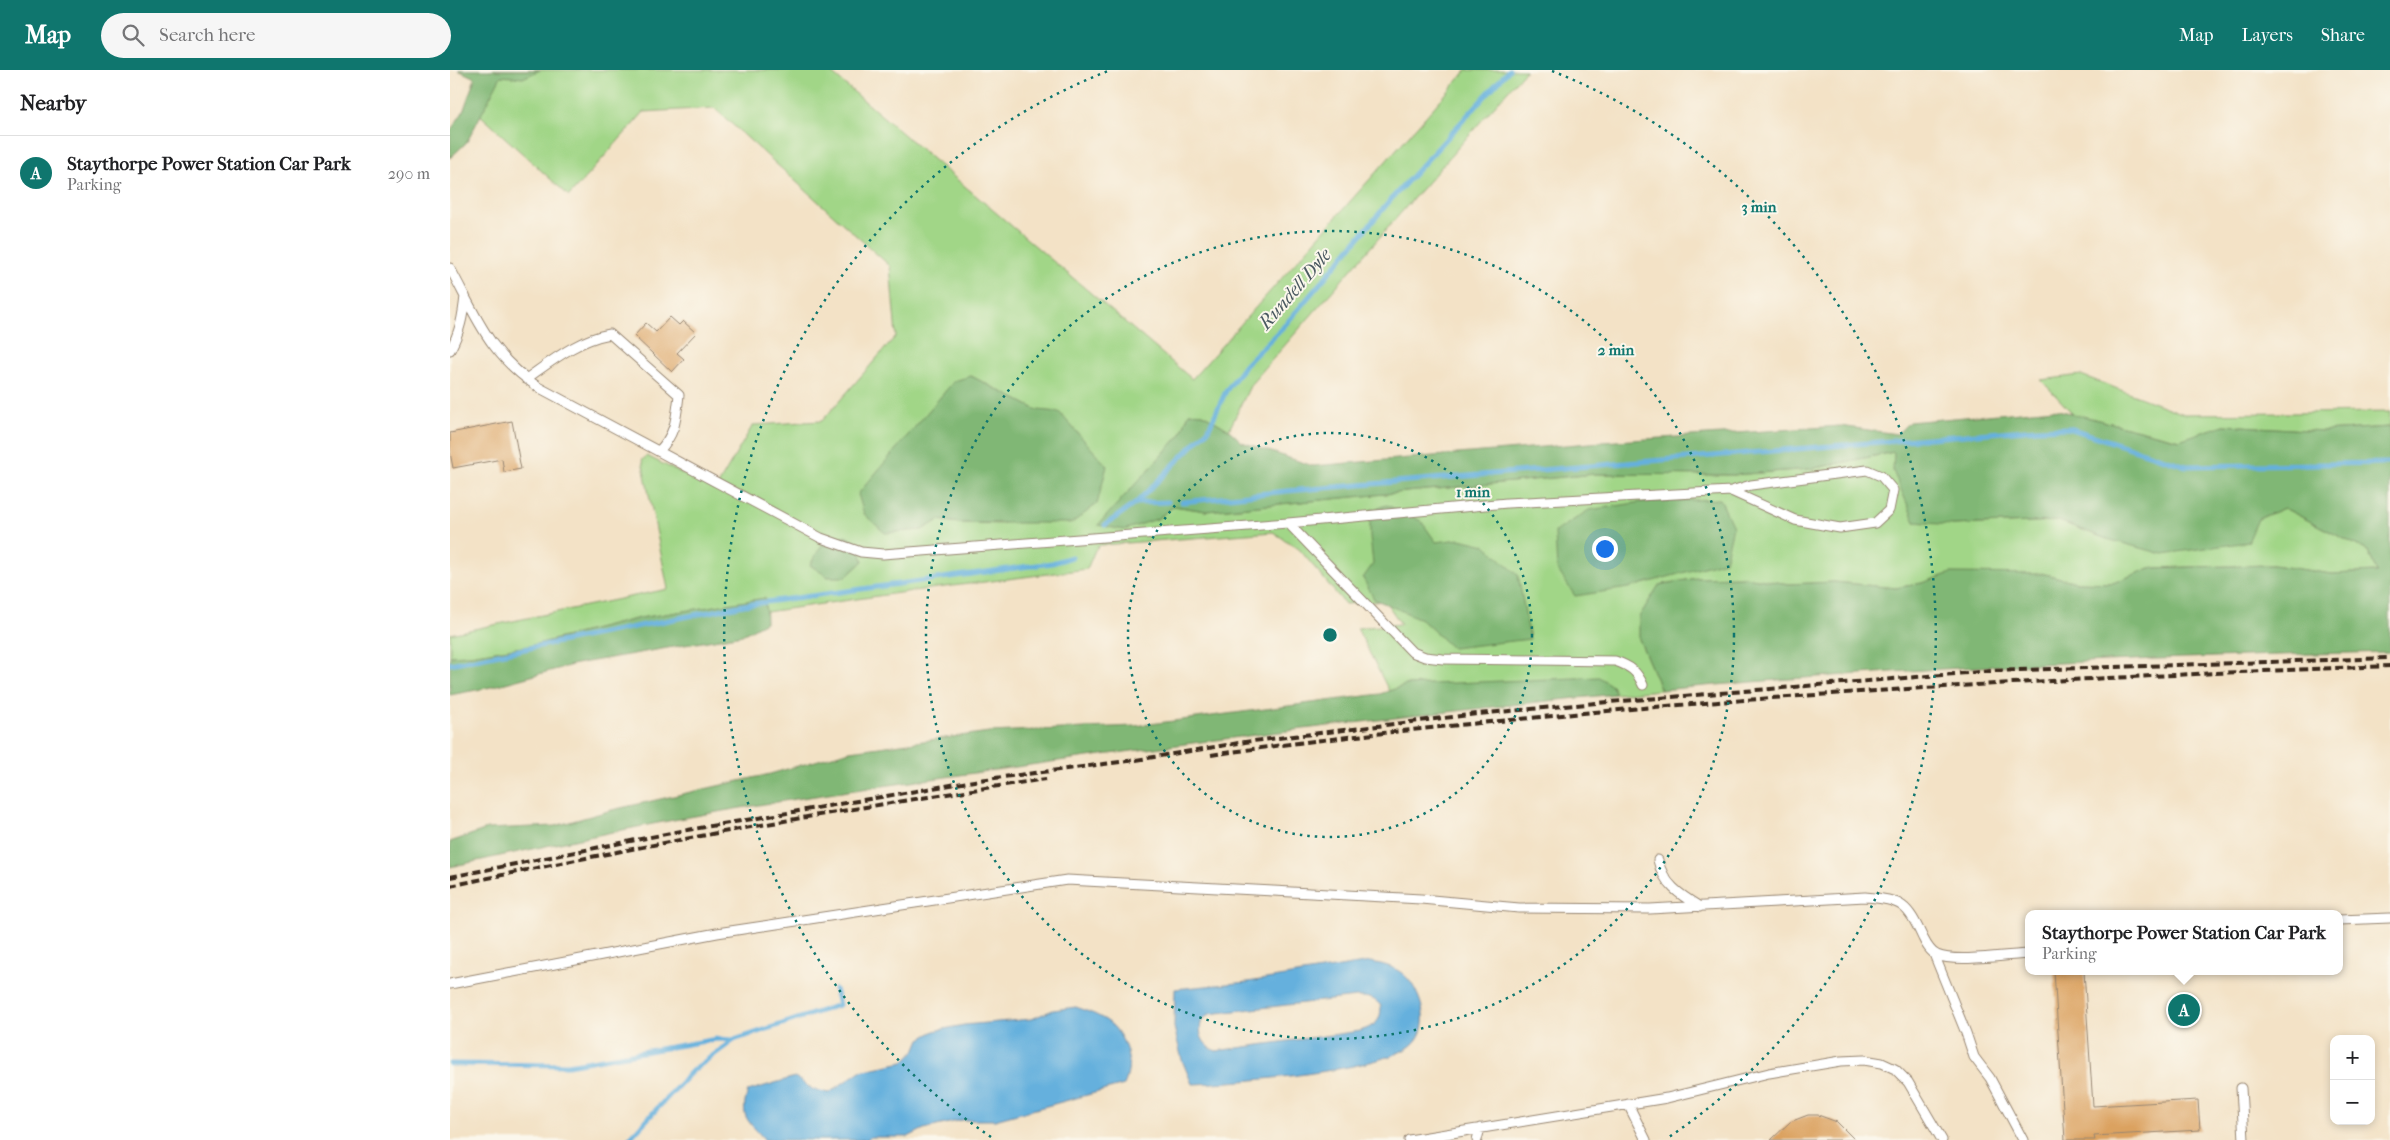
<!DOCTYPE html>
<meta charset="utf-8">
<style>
body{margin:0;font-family:"IM FELL French Canon",serif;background:#f6f6f6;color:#202124}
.controls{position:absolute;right:15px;bottom:15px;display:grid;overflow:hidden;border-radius:10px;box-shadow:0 2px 8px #0003}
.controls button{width:45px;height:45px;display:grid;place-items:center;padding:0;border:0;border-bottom:1px solid #e0e0e0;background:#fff;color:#202124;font:25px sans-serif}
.you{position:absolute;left:1154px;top:478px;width:18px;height:18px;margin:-12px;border:4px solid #fff;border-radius:50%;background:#1a73e8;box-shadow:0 0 0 8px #1a73e833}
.badge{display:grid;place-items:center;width:32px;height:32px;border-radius:50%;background:#0f766e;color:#fff;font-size:16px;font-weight:700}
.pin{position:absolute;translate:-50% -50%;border:2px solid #fff;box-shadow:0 1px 5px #0006}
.popup{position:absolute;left:1575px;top:840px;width:318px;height:65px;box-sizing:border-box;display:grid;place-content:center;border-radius:10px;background:#fff;filter:drop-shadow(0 1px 4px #0005);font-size:16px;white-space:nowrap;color:#757577}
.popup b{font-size:19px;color:#202124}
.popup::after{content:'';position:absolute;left:50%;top:100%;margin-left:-10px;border:10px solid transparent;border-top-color:#fff}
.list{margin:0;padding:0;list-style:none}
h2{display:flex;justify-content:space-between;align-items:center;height:65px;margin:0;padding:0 20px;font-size:21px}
h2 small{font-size:16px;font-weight:400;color:#757577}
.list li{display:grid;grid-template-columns:32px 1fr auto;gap:15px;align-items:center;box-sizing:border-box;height:75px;padding:0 20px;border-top:1px solid #e0e0e0}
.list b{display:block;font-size:19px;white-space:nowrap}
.list p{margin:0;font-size:16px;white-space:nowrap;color:#757577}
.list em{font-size:16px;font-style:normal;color:#757577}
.icon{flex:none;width:28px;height:28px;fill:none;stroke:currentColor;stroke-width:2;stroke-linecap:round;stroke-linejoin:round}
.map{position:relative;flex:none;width:1940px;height:1070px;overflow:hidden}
header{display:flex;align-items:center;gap:30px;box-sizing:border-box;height:70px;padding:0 25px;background:#0f766e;color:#fff}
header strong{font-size:24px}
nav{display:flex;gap:28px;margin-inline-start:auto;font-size:18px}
.search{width:350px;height:45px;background:#f6f6f6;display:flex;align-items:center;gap:12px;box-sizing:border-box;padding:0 18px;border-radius:28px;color:#757577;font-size:19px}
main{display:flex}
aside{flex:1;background:#fff}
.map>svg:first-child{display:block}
</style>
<header>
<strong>Map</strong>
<div class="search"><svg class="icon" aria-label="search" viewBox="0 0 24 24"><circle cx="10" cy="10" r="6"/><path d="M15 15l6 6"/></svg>Search here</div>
<nav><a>Map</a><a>Layers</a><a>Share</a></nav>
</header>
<main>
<aside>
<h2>Nearby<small></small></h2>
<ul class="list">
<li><span class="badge">A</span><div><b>Staythorpe Power Station Car Park</b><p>Parking</p></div><em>290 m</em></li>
</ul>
</aside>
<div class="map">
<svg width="1940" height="1070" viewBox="0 0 1940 1070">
<rect width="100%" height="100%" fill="#fbf7ec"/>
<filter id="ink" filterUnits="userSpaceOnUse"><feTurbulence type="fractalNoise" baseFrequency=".02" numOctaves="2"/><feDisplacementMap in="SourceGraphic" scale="10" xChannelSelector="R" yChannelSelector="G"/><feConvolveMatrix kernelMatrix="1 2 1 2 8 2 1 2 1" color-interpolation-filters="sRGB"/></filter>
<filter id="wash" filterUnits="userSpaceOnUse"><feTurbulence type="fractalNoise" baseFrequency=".0096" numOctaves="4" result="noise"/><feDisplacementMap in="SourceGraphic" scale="20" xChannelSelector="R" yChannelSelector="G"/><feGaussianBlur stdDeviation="1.12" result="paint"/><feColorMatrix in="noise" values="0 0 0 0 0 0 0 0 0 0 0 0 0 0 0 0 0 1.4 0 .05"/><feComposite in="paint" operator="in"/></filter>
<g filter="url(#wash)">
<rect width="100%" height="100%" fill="#f3e2c6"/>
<!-- green -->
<path fill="#a1d687" stroke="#6e8052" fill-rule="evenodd" d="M40 0H378L742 309 1017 0H1076L801 314 779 360 753 344 739 343 731 364 649 455 707 449 724 436 756 441 1145 404 1283 405 1360 399 1444 382 1502 455 1609 451 1657 469 1808 449 1834 438 1918 481 1927 502 1882 504 1823 495 1700 498 1663 513 1626 512 1595 504 1472 513 1446 518 1384 512 1339 514 1295 507 1247 508 1209 515 1189 569 1211 620 1166 624 1162 616 956 615 939 621 907 558 951 554 935 531 895 534 849 479 823 462 650 475 645 480 637 499 463 521 316 542 314 529 190 548 79 576 20 585 0 586V564L218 519 192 390 197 386 265 420 303 355 372 351 446 266 440 196 264 38 194 42 119 126 27 42ZM521 306 587 340 609 343 553 454 509 453 489 450Z
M1631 305 1734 344 1940 342V357L1873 361 1774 355 1730 370 1623 344 1591 310Z"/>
<!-- forest -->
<path fill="#80b774" stroke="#5e7049" d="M8 0H90L73 8 51 6 17 72 0 88V61L13 42 25 8Z
M521 306 587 340 609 342 657 396 647 434 622 453H509L489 450 472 460 435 463 414 444 408 424 504 311Z
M1604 339 1729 370 1774 355 1873 361 1940 357V582C1697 588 1453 597 1211 620L1189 569V547L1209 515 1247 508 1295 507 1339 514 1384 512 1446 518 1472 513 1501 503 1595 504 1626 512 1663 513 1700 498 1823 495 1882 504 1927 502 1918 481 1834 438 1808 449 1798 472 1713 484 1657 469 1609 451 1502 455 1465 452 1443 401 1444 382 1360 399 1283 405 1145 404 756 441 724 436 707 449 674 460 648 455 731 364 739 343 753 344 779 360 792 372 863 396 1152 372 1390 356 1447 364 1459 352Z
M1270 429 1283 457 1275 491 1178 518 1125 526 1107 499 1105 462 1139 440 1192 432Z
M937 435 971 451 986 472 1010 469 1035 475 1068 505 1080 569 1002 578 971 549 924 529 913 508 923 494 920 466V440Z
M395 466 408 473 413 491 396 507H378L360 495 371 476Z
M315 528 316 552 292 565 126 594 37 618 0 625V586L20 585 79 576 190 548Z
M1149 607 1162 616 1166 624C977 643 789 666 601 692 492 708 382 722 273 741 181 757 91 777 0 797V772L37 759 105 756 162 740 320 704 400 681 539 662 685 656 930 624 956 615Z"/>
<!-- water -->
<path fill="#65b0dd" stroke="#506d7e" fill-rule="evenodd" d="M920 892C946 896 959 903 969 928 975 943 976 962 963 974 934 1001 784 1013 742 1014L732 990 724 957 725 919 798 912ZM906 927C917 927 924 927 931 936 931 952 925 956 910 961L766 981C753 975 747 964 752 950L759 944Z
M626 937C639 942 655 947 664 957 678 974 683 996 674 1015L545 1050H512L474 1059 458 1067H421L416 1070H315C298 1050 289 1048 298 1021L345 1007 362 1019 379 1023 410 1001 453 992 465 981 470 969 484 961 514 955 581 949 603 940Z"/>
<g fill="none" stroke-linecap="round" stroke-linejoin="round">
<!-- stream -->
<path stroke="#65b0dd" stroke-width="5" d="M732 432 837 421 1588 359 1619 358 1736 396 1940 393
M686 433 718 432
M655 455 686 433 758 360 776 321 795 295 835 255 944 126 1059 0
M0 594 294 535 602 493 622 487
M0 994 118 995 267 969 284 970
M178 1070 242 1001 284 970 389 935 385 919"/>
</g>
<g id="blocks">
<!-- building -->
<path fill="#dba260" d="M220 247 229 255 233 251 246 263 227 283 234 289 222 302 184 266 196 253 206 262Z
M62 351 71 399 54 402 52 389 3 398 0 382V363Z
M1604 901H1634L1643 1036 1748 1030 1750 1060 1644 1066 1645 1070H1615Z
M1358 1045H1368L1387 1052 1405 1070H1321L1340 1052Z"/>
</g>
</g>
<g filter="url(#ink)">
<use href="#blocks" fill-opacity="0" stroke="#978672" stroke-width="1"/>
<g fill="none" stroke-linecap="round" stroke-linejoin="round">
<defs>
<path id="lane" d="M0 198C27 248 39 284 88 317L371 468 411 482 433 484 838 453 1057 433 1281 421 1301 415 1417 400 1431 406 1443 420 1439 440 1425 453 1390 458 1345 450 1281 421
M0 280C10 262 13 246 15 226
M76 309C103 290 127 270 160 264L229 325C226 349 226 363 209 381
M838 453 962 582 975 587 993 589 1165 591C1180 596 1187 601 1193 615
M1208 790C1213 814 1230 825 1250 837
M1889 850 1940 848
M1484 884 1516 963 1524 987 1540 1008 1573 1070
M0 914 267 863 617 810 971 829 1069 838 1200 839 1415 827C1453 830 1457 834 1473 868 1476 874 1480 882 1487 885 1504 893 1558 885 1579 884
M1791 1018 1794 1070
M1178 1034 1196 1070
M959 1070 1217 1028 1319 1003 1391 991 1414 990 1432 993 1445 999 1458 1012 1492 1070
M1027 1070 1030 1058"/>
</defs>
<!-- lane casing -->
<use href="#lane" stroke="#978672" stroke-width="11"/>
<!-- lane -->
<use href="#lane" stroke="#fff" stroke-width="9"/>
<!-- rail -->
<path stroke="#3b2a1e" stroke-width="4" stroke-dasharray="8 4" stroke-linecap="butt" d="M761 685C889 666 1017 654 1145 642 1410 619 1675 606 1940 596
M0 807 226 762 530 710 686 690 795 672 1027 644 1147 633 1541 601 1940 588
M0 816C197 774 396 738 596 709"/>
</g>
</g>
<!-- distance rings -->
<g fill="none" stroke="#0f766e" stroke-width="2.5" stroke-dasharray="2.5 5">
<circle cx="880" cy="565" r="202"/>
<circle cx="880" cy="565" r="404"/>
<path d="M541 1067A606 606 0 0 1 658 1M1102 1A606 606 0 0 1 1219 1067"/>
</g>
<g text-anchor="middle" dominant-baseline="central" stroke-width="4" stroke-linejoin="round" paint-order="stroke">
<!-- water labels -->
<g font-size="19" font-style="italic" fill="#4a5961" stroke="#fbf7ec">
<text transform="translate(845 219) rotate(-49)">Rundell Dyle</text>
</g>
</g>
<circle cx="880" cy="565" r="8" fill="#0f766e" stroke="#fbf7ec" stroke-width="2.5"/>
<g font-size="15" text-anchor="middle" font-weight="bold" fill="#0f766e" stroke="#fbf7ec" stroke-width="4" stroke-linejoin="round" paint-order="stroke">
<text x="1309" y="142">3 min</text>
<text x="1166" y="285">2 min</text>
<text x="1023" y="427">1 min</text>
</g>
</svg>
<div class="controls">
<button>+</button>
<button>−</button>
</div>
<div class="you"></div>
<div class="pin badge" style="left:1734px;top:940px">A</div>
<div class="popup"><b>Staythorpe Power Station Car Park</b>Parking</div>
</div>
</main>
